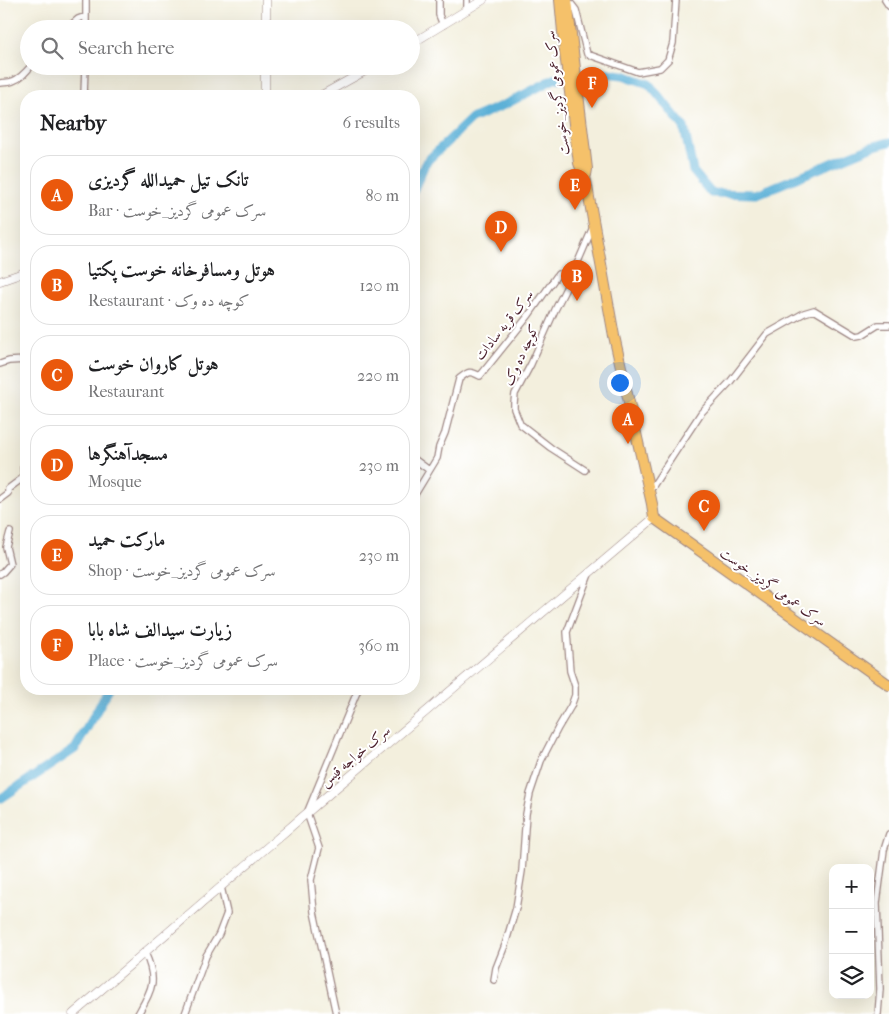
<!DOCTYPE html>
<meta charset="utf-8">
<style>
body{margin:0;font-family:"IM FELL French Canon",Amiri,serif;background:#f6f6f6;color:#202124}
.controls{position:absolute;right:15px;bottom:15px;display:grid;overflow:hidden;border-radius:10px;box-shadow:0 5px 20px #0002}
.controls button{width:45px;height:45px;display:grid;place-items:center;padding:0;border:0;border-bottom:1px solid #e0e0e0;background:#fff;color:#202124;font:25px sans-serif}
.you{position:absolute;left:619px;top:382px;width:18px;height:18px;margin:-12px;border:4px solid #fff;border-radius:50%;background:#1a73e8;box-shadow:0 0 0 8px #1a73e833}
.badge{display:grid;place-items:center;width:32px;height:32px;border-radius:50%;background:#ea580c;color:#fff;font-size:16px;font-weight:700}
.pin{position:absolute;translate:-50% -41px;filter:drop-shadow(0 1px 2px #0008)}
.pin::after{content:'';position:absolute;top:26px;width:18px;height:15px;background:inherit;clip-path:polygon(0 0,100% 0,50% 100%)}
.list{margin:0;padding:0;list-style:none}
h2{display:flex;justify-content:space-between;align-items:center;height:65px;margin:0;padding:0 20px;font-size:21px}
h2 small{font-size:16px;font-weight:400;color:#757577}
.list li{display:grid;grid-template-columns:32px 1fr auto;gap:15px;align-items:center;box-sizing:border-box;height:80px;margin:0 10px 10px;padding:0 10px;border:1px solid #e0e0e0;border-radius:20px}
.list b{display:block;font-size:19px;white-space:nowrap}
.list p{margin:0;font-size:16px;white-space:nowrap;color:#757577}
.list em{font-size:16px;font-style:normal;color:#757577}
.icon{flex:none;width:28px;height:28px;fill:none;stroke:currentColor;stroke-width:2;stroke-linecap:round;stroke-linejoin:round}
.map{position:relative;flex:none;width:889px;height:1014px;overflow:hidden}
.search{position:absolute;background:#fff;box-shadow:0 5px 20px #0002;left:20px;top:20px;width:400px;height:55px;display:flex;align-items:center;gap:12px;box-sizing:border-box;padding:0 18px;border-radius:28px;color:#757577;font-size:19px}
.panel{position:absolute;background:#fff;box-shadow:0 5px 20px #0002;left:20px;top:90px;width:400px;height:605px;border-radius:20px}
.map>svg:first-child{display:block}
</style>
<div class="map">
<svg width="889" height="1014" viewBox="0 0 889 1014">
<rect width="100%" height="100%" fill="#fff"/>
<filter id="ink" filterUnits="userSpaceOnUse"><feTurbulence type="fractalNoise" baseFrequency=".02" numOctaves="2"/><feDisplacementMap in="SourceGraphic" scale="10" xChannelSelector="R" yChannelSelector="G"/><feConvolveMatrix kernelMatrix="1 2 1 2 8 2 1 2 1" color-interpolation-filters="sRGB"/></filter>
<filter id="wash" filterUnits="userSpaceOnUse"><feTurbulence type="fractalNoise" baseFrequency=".0096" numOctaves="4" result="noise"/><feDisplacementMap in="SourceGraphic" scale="20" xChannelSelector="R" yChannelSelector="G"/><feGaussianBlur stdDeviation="1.12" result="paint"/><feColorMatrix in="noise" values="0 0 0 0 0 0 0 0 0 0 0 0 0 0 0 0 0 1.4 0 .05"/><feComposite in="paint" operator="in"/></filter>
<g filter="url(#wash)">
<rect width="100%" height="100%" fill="#f3efdd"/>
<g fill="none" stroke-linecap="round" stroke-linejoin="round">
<!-- river -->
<path stroke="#5cb0d7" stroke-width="9" d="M414 189 426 162 471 119 506 104 554 79 595 72 623 75 649 84 684 127 693 171 711 193 757 194 871 147 889 142
M0 799 75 749 109 689"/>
</g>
</g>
<g filter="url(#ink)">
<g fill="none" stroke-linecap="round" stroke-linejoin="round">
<defs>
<path id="minor" d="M439 0V15L443 25
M467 0V10
M885 0 889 6
M569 1 576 10 587 54 638 72 660 68 668 60 673 43 676 0
M66 29 78 19 86 16
M86 29V0
M0 83C4 82 9 83 13 81 21 78 26 72 31 66
M84 96 85 66
M0 364 9 361 26 360
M414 459 429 470
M585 470 551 448 520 424 514 409V403L515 394 531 364 555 310 571 278 593 227
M649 492 701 413 730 382 767 334 804 313 814 310 857 336 862 335 878 325H889
M414 496 437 458 439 447 445 433 459 379C468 372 469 370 480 376L529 315 558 274 571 278
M0 499 8 493V489L24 477 23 467 26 465
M0 574 3 572 10 564 6 547 10 532
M494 980 496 968 505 945 516 908 522 871 526 814 530 794 541 761 558 728 571 706 575 695V686L570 671 567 632 589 574
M138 1014C152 989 158 981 145 953
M185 1014 206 956 219 934 227 913 221 887
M336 1014 314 912 311 880 319 848 307 813 357 692V689
M878 1014 880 989 877 903 884 850 889 834"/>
<path id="tertiary" d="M266 29V0
M411 44 483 0
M265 96V66
M320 96 374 66
M0 281 26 272
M73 1014 329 794 654 518"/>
<path id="trunk" d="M560 0 565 53 579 163 586 181 614 336 652 504 654 518 889 685
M567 0 573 52 587 169 586 175"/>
</defs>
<!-- minor casing -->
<use href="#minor" stroke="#9e8784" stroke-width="8"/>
<!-- tertiary casing -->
<use href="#tertiary" stroke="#9e8784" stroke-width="9"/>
<!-- trunk casing -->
<use href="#trunk" stroke="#9e8784" stroke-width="12"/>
<!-- minor -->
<use href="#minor" stroke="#fff" stroke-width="5.5"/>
<!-- tertiary -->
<use href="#tertiary" stroke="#fff" stroke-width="8"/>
<!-- trunk -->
<use href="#trunk" stroke="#f5c16b" stroke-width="10"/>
</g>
</g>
<g text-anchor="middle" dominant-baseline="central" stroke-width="4" stroke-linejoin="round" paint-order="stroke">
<!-- street labels -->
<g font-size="14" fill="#4a1f2b" stroke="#fff">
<text transform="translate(557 93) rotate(-97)">سرک عمومی گردیز_خوست</text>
<text transform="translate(504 325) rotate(-52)">سرک قریه سادات</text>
<text transform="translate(521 355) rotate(-65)">کوچه ده وک</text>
<text transform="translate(773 587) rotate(35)">سرک عمومی گردیز_خوست</text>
<text transform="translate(355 756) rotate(-40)">سرک خواجه قیس</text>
</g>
</g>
</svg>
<div class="controls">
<button>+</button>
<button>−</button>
<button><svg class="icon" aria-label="layers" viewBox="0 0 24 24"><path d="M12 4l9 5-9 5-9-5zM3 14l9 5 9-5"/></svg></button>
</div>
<div class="you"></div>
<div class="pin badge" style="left:628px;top:444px">A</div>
<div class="pin badge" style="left:577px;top:301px">B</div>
<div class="pin badge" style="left:704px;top:531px">C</div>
<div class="pin badge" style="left:501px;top:252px">D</div>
<div class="pin badge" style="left:575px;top:210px">E</div>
<div class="pin badge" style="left:592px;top:108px">F</div>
<div class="search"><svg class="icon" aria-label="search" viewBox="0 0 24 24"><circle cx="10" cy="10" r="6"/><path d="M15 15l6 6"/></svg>Search here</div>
<section class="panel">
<h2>Nearby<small>6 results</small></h2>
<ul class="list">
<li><span class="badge">A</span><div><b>تانک تیل حمیدالله گردیزی</b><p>Bar · سرک عمومی گردیز_خوست</p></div><em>80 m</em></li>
<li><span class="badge">B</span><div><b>هوتل ومسافرخانه خوست پکتیا</b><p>Restaurant · کوچه ده وک</p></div><em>120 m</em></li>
<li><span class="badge">C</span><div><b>هوتل کاروان خوست</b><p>Restaurant</p></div><em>220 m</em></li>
<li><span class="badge">D</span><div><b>مسجدآهنگرها</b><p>Mosque</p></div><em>230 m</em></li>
<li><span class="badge">E</span><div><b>مارکت حمید</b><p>Shop · سرک عمومی گردیز_خوست</p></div><em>230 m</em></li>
<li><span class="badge">F</span><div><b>زیارت سیدالف شاه بابا</b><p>Place · سرک عمومی گردیز_خوست</p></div><em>360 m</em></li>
</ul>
</section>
</div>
